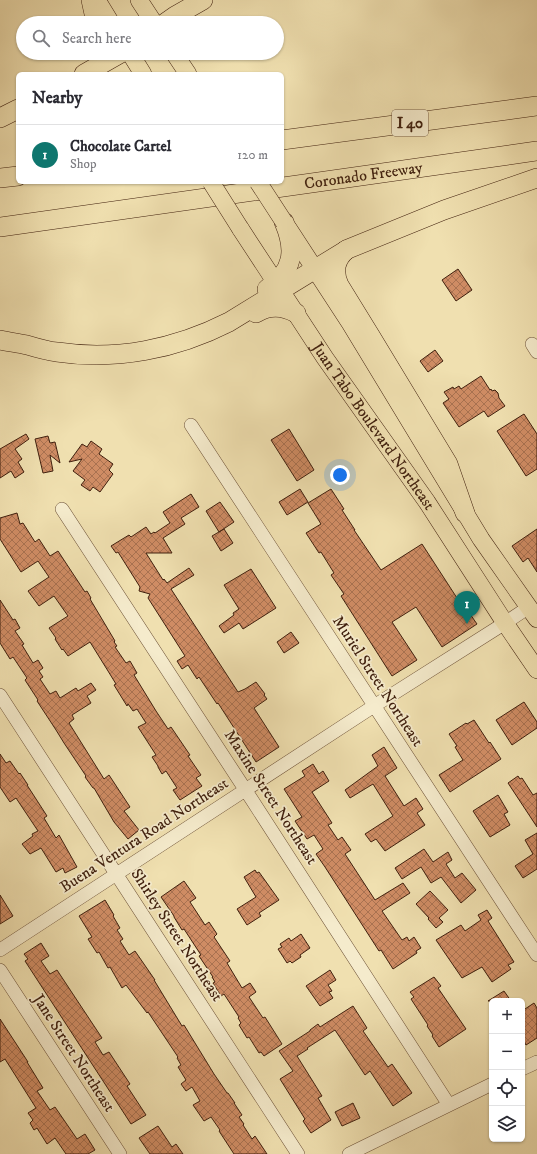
<!DOCTYPE html>
<meta charset="utf-8">
<style>
body{margin:0;font-family:"IM FELL DW Pica",serif;background:#f7f7f7;color:#2b2b33}
.controls{position:absolute;right:12px;bottom:12px;display:grid;overflow:hidden;border-radius:6px;box-shadow:0 1px 3px #0004}
.controls button{width:36px;height:36px;display:grid;place-items:center;padding:0;border:0;border-bottom:1px solid #e1e1e2;background:#fff;color:#2b2b33;font:20px sans-serif}
.you{position:absolute;left:340px;top:475px;width:14px;height:14px;margin:-10px;border:3px solid #fff;border-radius:50%;background:#1a73e8;box-shadow:0 0 0 6px #1a73e833}
.badge{display:grid;place-items:center;width:26px;height:26px;border-radius:50%;background:#0f766e;color:#fff;font-size:13px;font-weight:700}
.pin{position:absolute;translate:-50% -33px;filter:drop-shadow(0 1px 2px #0008)}
.pin::after{content:'';position:absolute;top:21px;width:14px;height:12px;background:inherit;clip-path:polygon(0 0,100% 0,50% 100%)}
.list{margin:0;padding:0;list-style:none}
h2{display:flex;justify-content:space-between;align-items:center;height:52px;margin:0;padding:0 16px;font-size:17px}
h2 small{font-size:13px;font-weight:400;color:#7c7c81}
.list li{display:grid;grid-template-columns:26px 1fr auto;gap:12px;align-items:center;box-sizing:border-box;height:60px;padding:0 16px;border-top:1px solid #e1e1e2}
.list b{display:block;font-size:15px;white-space:nowrap}
.list p{margin:0;font-size:13px;white-space:nowrap;color:#7c7c81}
.list em{font-size:13px;font-style:normal;color:#7c7c81}
.icon{flex:none;width:22px;height:22px;fill:none;stroke:currentColor;stroke-width:2;stroke-linecap:round;stroke-linejoin:round}
.map{position:relative;flex:none;width:537px;height:1154px;overflow:hidden}
.search{position:absolute;background:#fff;box-shadow:0 1px 3px #0004;left:16px;top:16px;width:268px;height:44px;display:flex;align-items:center;gap:10px;box-sizing:border-box;padding:0 14px;border-radius:22px;color:#7c7c81;font-size:15px}
.panel{position:absolute;background:#fff;box-shadow:0 1px 3px #0004;left:16px;top:72px;width:268px;height:112px;border-radius:6px}
.map>svg:first-child{display:block}
</style>
<div class="map">
<svg width="537" height="1154" viewBox="0 0 537 1154">
<defs>
<pattern id="building-cross-hatch" width="8" height="8" patternUnits="userSpaceOnUse"><rect width="8" height="8" fill="#cf8c64"/><path d="M0 0l8 8M0 8l8-8" fill="none" stroke="#a97251"/></pattern>
</defs>
<rect width="100%" height="100%" fill="#f0e0b0"/>
<filter id="stains"><feTurbulence type="fractalNoise" baseFrequency=".005" numOctaves="4"/><feColorMatrix values="0 0 0 0 .2 0 0 0 0 .09 0 0 0 0 .02 0 0 0 .5 -.17"/></filter>
<radialGradient id="worn" r=".72"><stop offset=".6" stop-color="#630" stop-opacity="0"/><stop offset="1" stop-color="#630" stop-opacity=".3"/></radialGradient>
<!-- building -->
<path fill="url(#building-cross-hatch)" stroke="#40200e" d="M458 269 472 290 456 301 442 280Z
M435 350 443 361 428 372 420 361Z
M481 376 490 390 491 389 492 391 495 390 498 393 499 398 505 406 488 417 484 411 459 427 443 403 449 399 444 392 453 387 454 389 459 386 461 389Z
M524 414 537 434V469L526 476 497 431Z
M289 429 314 470 297 481 271 440Z
M26 434 29 439 15 449 22 459 18 462 24 472 15 478 11 471 0 478V449Z
M48 436 50 443 55 442 60 463 50 455 53 471 43 473 35 439Z
M91 441 102 449 99 454 113 464 109 470 113 474 100 492 93 487 90 491 81 485 85 480 73 471 82 459 69 462 82 444 87 447Z
M300 489 308 502 287 515 279 502Z
M331 489 344 509 342 510 355 530H354L381 570 422 544 468 615 470 614 477 624 442 647 416 607 392 622 417 660 392 676 341 596 344 594 331 575 334 573 321 552 319 553 306 533 321 524 308 503Z
M191 494 199 507 181 518 185 524 163 538 172 553H146L163 580 164 579 167 583 189 568 194 575 171 589 238 692 245 689 256 682 265 694 264 695 267 699 254 708 279 747 256 762 218 703 217 704 199 677 197 679 188 665 182 669 177 661 185 656 148 598 150 594 139 591 140 587 118 552 116 553 111 546 129 535 131 537 146 527 151 534 154 532 155 533 170 523 163 512Z
M220 502 234 522 219 532 206 511Z
M17 513 20 524 23 523 35 542 39 539 50 556 58 551 85 592 87 591 91 598 90 599 115 641 114 642 117 646 115 647 126 663 130 661 137 673 134 675 156 711 168 729 171 727 190 755 188 756 201 775 196 778 202 786 180 800 173 790 177 788 166 771 162 774 158 767V766L152 757 156 755 138 727 146 723 137 709 133 711 128 704 127 706 114 685 116 684 108 671 90 642 68 656 63 649 62 650 55 639 56 638 49 628 68 616 54 596 39 606 28 591 49 577 38 561 21 572 0 539V518Z
M224 529 233 543 221 551 212 536Z
M537 529V572L528 558 523 562 512 546Z
M251 569 276 608 243 629 239 623 224 633 219 626 234 615 233 613 239 609 224 585Z
M0 600 13 620 15 619 20 628 15 631 24 644 22 645 33 663 38 660 43 668 39 671 43 677 40 679 50 694 56 691 60 698 76 688 78 691 91 683 96 690 87 696 91 703 72 715 74 719 69 723 104 779 109 775 130 807 124 811 139 830 128 839 114 822 94 788H93L85 777 86 776 64 743 56 730 37 701 38 700 25 680 27 678 13 657 10 659 0 643Z
M291 632 299 643 284 653 277 642Z
M524 702 537 722V728L512 745 496 720Z
M474 720 489 743 490 742 501 759 450 792 439 775 463 760 455 747 457 746 449 734 466 723 467 724Z
M384 747 397 768 385 776 404 806 416 798 423 809 417 813 425 825 385 851 376 839 371 842 365 834 393 816 373 784 350 798 345 790 378 766 372 755Z
M0 754 6 763 10 761 19 774 20 773 28 785H27L47 816 44 818 56 838 59 835 77 867 65 873 63 868 56 872 41 848 30 854 22 844 33 836 32 834 38 831 16 798 10 802 0 787Z
M313 764 319 774 323 771 329 781 312 792 332 823 328 825 338 840 342 837 351 850 345 854 375 900 403 883 410 893 382 911 402 940 407 937 409 941 414 937 421 948 416 951 417 953 393 969 381 950 379 951 325 867 316 854 323 849 314 835 307 839 295 821 302 817 284 789 305 776 302 771Z
M518 776 520 779 522 778 533 795 537 793V827L508 783Z
M498 795 508 812 504 814 510 825 490 837 473 811Z
M537 833V869L523 878 515 866 533 854 525 840Z
M424 849 433 862 448 852 452 860 446 864 455 878 462 873 476 890 461 903 441 877 431 883 421 867 402 879 395 868Z
M255 870 257 873 259 872 279 900 259 913 261 916 247 925 237 909 256 897 244 877Z
M184 881 196 898 190 902 205 925 209 922 217 934 214 937 230 961 227 963 242 988 250 983 256 992 249 997 263 1018 265 1017 282 1044 264 1056 261 1052 259 1053 249 1037 247 1038 239 1025 241 1023 238 1018 239 1017 224 994 221 996 213 983 215 982 212 977H213L199 956 201 955 184 929 182 930 174 917V916L161 897Z
M430 891 448 910 439 918 443 922 436 928 428 919 429 918 416 904Z
M0 895 13 916 0 924Z
M105 900 114 915 113 916 120 928 117 930 123 939 120 941 129 955 135 951 155 980H154L182 1026 184 1025 214 1074 227 1093H228L235 1103H234L242 1115 239 1117 244 1124 243 1125 252 1139 255 1136 267 1154H234L219 1131 220 1130 211 1117 204 1121 193 1105 200 1101 192 1087 186 1091 181 1084 186 1080 178 1067 181 1065 177 1058 178 1057 148 1012 147 1013 126 985 122 988 110 967 108 968 99 952 97 953 88 939 92 937 79 916Z
M487 910 492 918 488 921 514 962 508 965 511 969 492 982 482 967 462 978 436 940 461 925 465 931 481 920 478 915Z
M301 934 310 948 300 955 301 957 292 963 290 961 287 963 278 949 282 947 280 944 289 938 291 941Z
M41 943 49 956 41 961 50 974 57 970 102 1038 95 1042 103 1055 109 1052 130 1084 127 1086 146 1115 131 1124 25 961 28 959 24 954Z
M330 970 336 980 328 985 332 991 329 992 333 998 320 1006 306 986Z
M434 977 441 986 438 988 466 1029 439 1047 432 1036 433 1035 427 1026 428 1025 411 999 414 997 410 992Z
M504 991 511 1001H488Z
M534 1003 537 1008V1038L526 1045 522 1038V1011Z
M353 1006 367 1028 363 1031 388 1067 392 1064 412 1093 393 1106 370 1071 365 1075 335 1030 307 1048 308 1049 297 1056 322 1096 318 1098 331 1120 311 1133 303 1121 305 1119 280 1079 293 1071 279 1051 310 1031V1030L318 1024 320 1027Z
M0 1019 28 1062H27L43 1088 37 1091 50 1110 55 1107 77 1139 85 1134 95 1150 88 1154H66L55 1138 47 1144 37 1128 34 1130 30 1123 33 1120 28 1113 36 1108 5 1059 0 1062Z
M353 1103 360 1118 342 1126 335 1112Z
M158 1126 172 1147 176 1144 183 1154H150L139 1138Z"/>
<g fill="none" stroke-linecap="round" stroke-linejoin="round">
<defs>
<path id="minor" d="M532 344 537 352
M191 425 537 955
M62 509 252 800 449 1105
M0 695 298 1154
M0 950 374 706 505 623 529 607
M0 970 120 1154
M522 1069 537 1062
M349 1154 492 1084"/>
<g id="major">
<path d="M97 0 111 23"/>
<path d="M139 0 154 23"/>
<path d="M130 53 143 74"/>
<path d="M174 53 188 74"/>
<path id="s1" d="M240 228 325 358 427 502 505 623 537 670"/>
<path d="M288 228 350 323 481 539 537 619"/>
</g>
<g id="highway">
<path d="M91 0 96 23"/>
<path d="M165 23 175 16 203 0"/>
<path d="M84 74 121 53"/>
<path d="M0 118 18 109"/>
<path d="M282 140 537 106"/>
<path d="M0 178 18 176"/>
<path id="s2" d="M0 227 537 151"/>
<path d="M346 250C335 260 333 271 339 285L371 337 448 464 465 513"/>
<path d="M267 289C294 271 296 250 284 222"/>
<path d="M256 313C270 305 282 306 296 313"/>
<path d="M0 340C9 342 18 343 27 345 37 348 47 351 57 352 116 361 176 349 229 322L348 249 444 210 537 178"/>
</g>
</defs>
<!-- minor casing -->
<use href="#minor" stroke="#6c5036" stroke-width="14"/>
<!-- major casing -->
<use href="#major" stroke="#40200e" stroke-width="18"/>
<!-- highway casing -->
<use href="#highway" stroke="#40200e" stroke-width="20"/>
<!-- minor -->
<use href="#minor" stroke="#f5ebcc" stroke-width="13"/>
<!-- major -->
<use href="#major" stroke="#f0e0b0" stroke-width="17"/>
<!-- highway -->
<use href="#highway" stroke="#f0e0b0" stroke-width="19"/>
<defs>
<path id="major-bridge" d="M211 182 240 228
M258 182 284 222"/>
</defs>
<!-- major-bridge casing -->
<use href="#major-bridge" stroke="#40200e" stroke-width="18" stroke-linecap="butt"/>
<!-- major-bridge -->
<use href="#major-bridge" stroke="#f0e0b0" stroke-width="17"/>
</g>
<g text-anchor="middle" dominant-baseline="central" stroke-width="3.5" stroke-linejoin="round" paint-order="stroke">
<!-- shield labels -->
<rect fill="#f5ebcc" stroke="#765d47" stroke-width="1" x="392" y="110" width="36" height="26" rx="3"/>
<g font-size="15" font-weight="bold" fill="#40200e">
<text x="410" y="123">I 40</text>
</g>
<!-- street labels -->
<g font-size="16" fill="#40200e" stroke="#f5ebcc">
<text stroke="none"><textPath href="#s2" startOffset="367">Coronado Freeway</textPath></text>
<text stroke="none"><textPath href="#s1" startOffset="239">Juan Tabo Boulevard Northeast</textPath></text>
<text transform="translate(378 681) rotate(57)">Muriel Street Northeast</text>
<text transform="translate(271 797) rotate(57)">Maxine Street Northeast</text>
<text transform="translate(144 835) rotate(-33)">Buena Ventura Road Northeast</text>
<text transform="translate(177 935) rotate(57)">Shirley Street Northeast</text>
<text transform="translate(74 1053) rotate(57)">Jane Street Northeast</text>
</g>
</g>
<rect width="100%" height="100%" filter="url(#stains)"/>
<rect width="100%" height="100%" fill="url(#worn)"/>
</svg>
<div class="controls">
<button>+</button>
<button>−</button>
<button><svg class="icon" aria-label="locate" viewBox="0 0 24 24"><circle cx="12" cy="12" r="6"/><path d="M12 2v4M12 18v4M2 12h4M18 12h4"/></svg></button>
<button><svg class="icon" aria-label="layers" viewBox="0 0 24 24"><path d="M12 4l9 5-9 5-9-5zM3 14l9 5 9-5"/></svg></button>
</div>
<div class="you"></div>
<div class="pin badge" style="left:467px;top:624px">1</div>
<div class="search"><svg class="icon" aria-label="search" viewBox="0 0 24 24"><circle cx="10" cy="10" r="6"/><path d="M15 15l6 6"/></svg>Search here</div>
<section class="panel">
<h2>Nearby<small></small></h2>
<ul class="list">
<li><span class="badge">1</span><div><b>Chocolate Cartel</b><p>Shop</p></div><em>120 m</em></li>
</ul>
</section>
</div>
